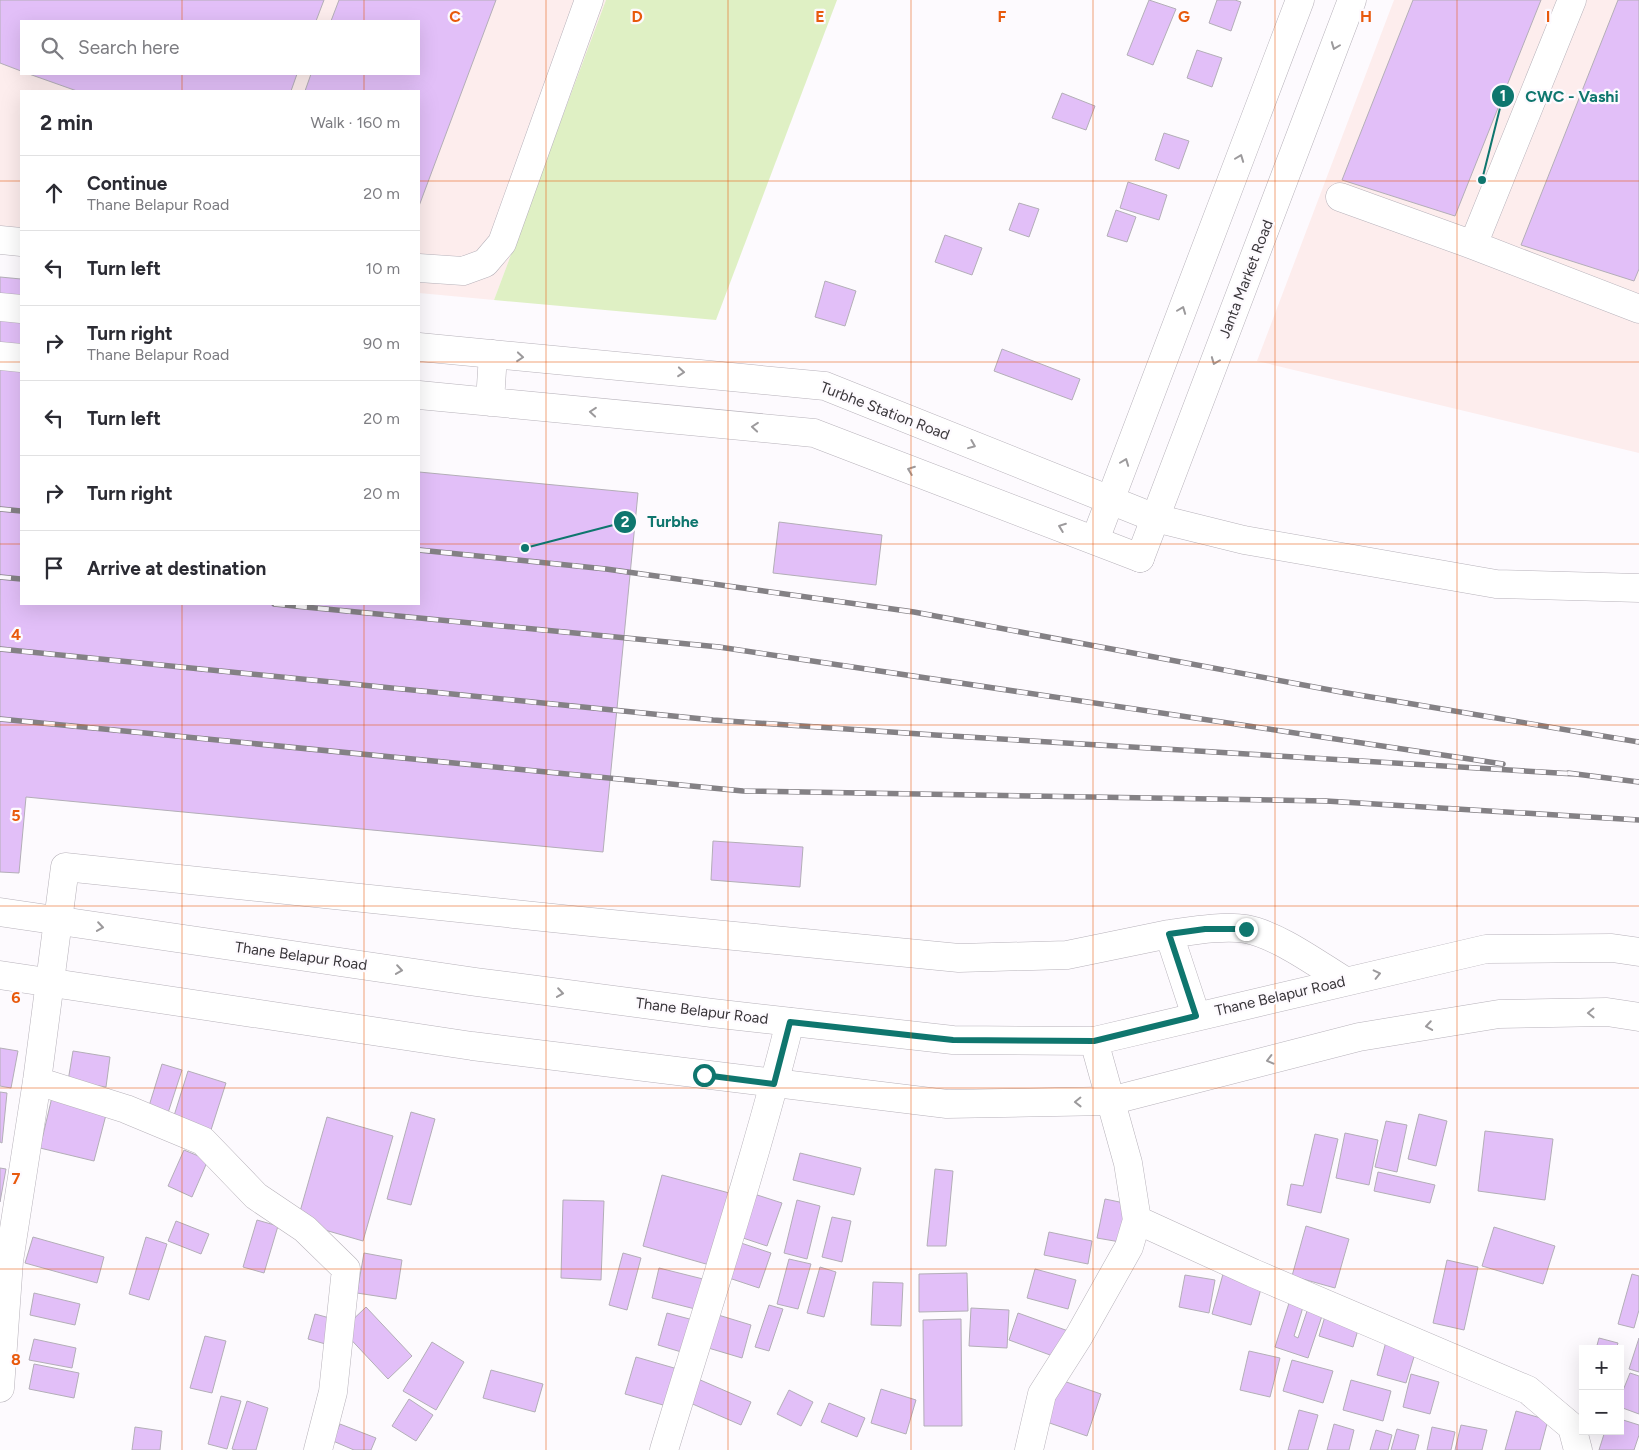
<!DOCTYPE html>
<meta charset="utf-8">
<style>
body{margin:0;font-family:Figtree,sans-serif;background:#f2f2f3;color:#2b2b33}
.controls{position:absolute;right:15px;bottom:15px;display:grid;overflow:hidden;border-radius:0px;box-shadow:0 5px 20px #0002}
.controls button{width:45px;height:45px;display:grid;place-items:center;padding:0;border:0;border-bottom:1px solid #e1e1e2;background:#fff;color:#2b2b33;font:25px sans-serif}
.stop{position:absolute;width:15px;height:15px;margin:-11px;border:4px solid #0f766e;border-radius:50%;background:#fff}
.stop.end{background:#0f766e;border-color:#fff;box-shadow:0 1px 5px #0008}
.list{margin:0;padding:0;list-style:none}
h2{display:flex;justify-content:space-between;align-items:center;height:65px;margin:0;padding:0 20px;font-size:21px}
h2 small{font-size:16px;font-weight:400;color:#7c7c81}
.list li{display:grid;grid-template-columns:32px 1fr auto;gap:15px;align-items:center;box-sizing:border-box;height:75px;padding:0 20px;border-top:1px solid #e1e1e2}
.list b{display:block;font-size:19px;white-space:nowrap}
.list p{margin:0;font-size:16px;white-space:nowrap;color:#7c7c81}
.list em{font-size:16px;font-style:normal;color:#7c7c81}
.icon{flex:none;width:28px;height:28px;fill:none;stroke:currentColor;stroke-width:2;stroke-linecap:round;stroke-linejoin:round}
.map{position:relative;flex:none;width:1639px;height:1450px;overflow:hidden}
.search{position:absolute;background:#fff;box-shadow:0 5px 20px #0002;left:20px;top:20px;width:400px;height:55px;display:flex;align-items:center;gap:12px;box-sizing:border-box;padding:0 18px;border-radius:0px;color:#7c7c81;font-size:19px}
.panel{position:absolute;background:#fff;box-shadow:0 5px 20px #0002;left:20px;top:90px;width:400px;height:515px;border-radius:0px}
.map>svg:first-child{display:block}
</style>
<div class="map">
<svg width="1639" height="1450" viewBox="0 0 1639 1450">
<rect width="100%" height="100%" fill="#fdfafe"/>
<!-- industrial -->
<path fill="#fdeded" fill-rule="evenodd" d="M0 0H606L494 300 419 293V91H21V256L0 254ZM21 21H419V74H21Z
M1394 0H1639V453L1257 361Z"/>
<!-- green -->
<path fill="#dff0c4" d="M606 0H837L716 320 494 300Z"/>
<!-- building -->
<path fill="#e2bff8" stroke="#b3aeb7" d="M0 0H324L316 21H21V71L0 63Z
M339 0H496L419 206V91H305L311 74H419V21H331Z
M1149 0 1176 9 1153 65 1127 55Z
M1217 0H1235L1241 2 1231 31 1209 23Z
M1413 0H1541L1455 216 1342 180Z
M1618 0H1639V269L1634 281 1521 245Z
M1197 50 1222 58 1212 87 1187 78Z
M29 74H297L291 91H77Z
M1062 93 1095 106 1086 130 1052 118Z
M1164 133 1189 141 1179 169 1155 160Z
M1128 182 1167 195 1159 220 1120 208Z
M1019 203 1039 209 1029 237 1009 230Z
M1116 210 1136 217 1127 242 1107 236Z
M945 235 982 248 972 275 935 262Z
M0 277 21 279V604H419V472L638 493 603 852 26 797 19 873 0 872Z
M825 281 856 291 845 326 815 317Z
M1002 349 1080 379 1072 400 994 371Z
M779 522 882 535 876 585 773 573Z
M713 841 803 847 800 887 711 880Z
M0 1048 18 1051 11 1088 0 1086Z
M73 1051 110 1057 106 1087 68 1081Z
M162 1064 182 1070 168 1113 149 1106Z
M188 1071 226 1083 211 1130 173 1119Z
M0 1092 7 1093 2 1143 0 1142Z
M52 1097 107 1111 94 1161 40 1148Z
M411 1112 435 1119 411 1205 387 1199Z
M1419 1114 1447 1121 1436 1166 1408 1159Z
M327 1117 393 1136 363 1241 297 1222Z
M1386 1121 1407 1125 1397 1172 1375 1167Z
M1485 1131 1553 1139 1545 1200 1478 1191Z
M1345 1133 1378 1140 1369 1185 1336 1178Z
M1315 1134 1338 1139 1321 1213 1287 1205 1291 1184 1303 1186Z
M184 1150 208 1160 192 1197 168 1186Z
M800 1153 861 1168 854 1195 793 1180Z
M0 1168 6 1169 0 1202Z
M935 1169 953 1171 946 1246H927Z
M1378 1172 1435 1185 1430 1203 1374 1191Z
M662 1175 733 1194 713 1266 643 1246Z
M751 1193 782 1203 767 1246 737 1236Z
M1105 1199 1134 1205 1126 1243 1097 1238Z
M563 1200 604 1201 601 1280 561 1278Z
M797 1200 820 1206 807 1259 784 1253Z
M832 1217 851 1221 842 1262 822 1257Z
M257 1220 278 1226 264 1273 243 1267Z
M176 1221 209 1234 201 1254 168 1241Z
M1306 1226 1349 1239 1335 1288 1292 1276Z
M1494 1227 1555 1246 1543 1284 1482 1266Z
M1049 1232 1092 1241 1088 1264 1044 1255Z
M33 1237 104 1257 97 1283 25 1263Z
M146 1237 167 1244 149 1300 129 1294Z
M738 1242 771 1253 759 1288 726 1277Z
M364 1253 402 1260 396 1299 357 1293Z
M623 1253 641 1258 627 1310 609 1305Z
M789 1259 811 1264 798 1309 777 1304Z
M1447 1260 1478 1267 1464 1330 1433 1323Z
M820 1267 836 1272 824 1317 807 1313Z
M659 1268 707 1280 699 1310 652 1298Z
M1035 1269 1076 1280 1068 1309 1027 1298Z
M967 1273 968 1311 919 1312V1274Z
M1223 1274 1262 1285 1251 1325 1212 1314Z
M1632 1274 1639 1276V1310L1634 1328 1618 1324Z
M1185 1275 1215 1280 1209 1313 1179 1307Z
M873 1282 903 1283 901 1326 871 1325Z
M34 1293 80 1304 75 1325 30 1315Z
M1290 1300 1304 1304 1294 1336 1298 1338 1309 1305 1324 1310 1308 1358 1275 1347Z
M769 1305 783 1309 769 1351 755 1347Z
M366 1307 412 1356 388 1379 342 1330Z
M971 1308 1009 1310 1007 1348 969 1346Z
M667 1313 697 1321 688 1354 658 1345Z
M1018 1313 1071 1332 1061 1359 1009 1340Z
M1326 1313 1360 1323 1353 1347 1319 1336Z
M315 1314 337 1320 329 1345 308 1339Z
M715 1314 751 1325 742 1358 705 1347Z
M961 1319 962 1426H924L923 1320Z
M205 1336 226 1341 212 1393 190 1388Z
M1387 1338 1417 1347 1406 1383 1377 1375Z
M1599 1338 1618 1343 1616 1349H1596Z
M1639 1338V1372L1629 1369Z
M34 1339 76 1348 72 1368 29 1360Z
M432 1342 464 1362 436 1410 403 1391Z
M1249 1351 1280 1358 1270 1397 1240 1390Z
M636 1357 681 1370 670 1407 625 1394Z
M1292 1360 1333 1371 1323 1403 1283 1391Z
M34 1364 79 1373 74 1398 29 1389Z
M491 1370 543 1384 535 1412 483 1398Z
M1630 1373 1639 1376V1414L1620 1407V1398Z
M1411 1374 1439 1382 1430 1414 1403 1407Z
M1055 1378 1101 1394 1087 1436 1041 1420Z
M698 1379 751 1402 741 1425 688 1402Z
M1351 1380 1391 1391 1383 1421 1343 1410Z
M881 1389 916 1400 906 1434 871 1423Z
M789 1390 813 1402 801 1426 777 1414Z
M221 1396 241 1401 227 1449 208 1444Z
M409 1399 433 1415 416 1441 392 1426Z
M247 1401 268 1408 256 1450H236L232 1449Z
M829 1403 865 1418 857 1437 821 1422Z
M1299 1410 1318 1415 1308 1450H1288Z
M1516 1411 1548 1420 1540 1450H1505Z
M1620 1419 1639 1425V1435L1634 1450H1599L1605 1431H1620Z
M340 1424 376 1438 371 1450H354L333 1441Z
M1334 1424 1354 1430 1349 1450H1327Z
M1461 1425 1487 1430 1482 1450H1455Z
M135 1427 162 1431 160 1450H132Z
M1432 1427 1455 1432 1451 1450H1427Z
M1397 1429 1419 1435 1415 1450H1391Z
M1376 1430 1392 1435 1388 1450H1370Z"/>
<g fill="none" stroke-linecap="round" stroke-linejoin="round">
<defs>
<path id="minor" d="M1340 197 1473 245 1639 309
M0 240 21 242
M1473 245 1572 0
M419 268 463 271 485 263 502 243 589 0
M0 307 21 309
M419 347 825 386 1155 518 1244 540 1496 584 1639 588
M0 356 21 358
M419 395 814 433 1140 558
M490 402 493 354
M1169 934C1191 931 1224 925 1246 929 1278 935 1317 964 1345 981
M1094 1041 1128 1163 1137 1220 1253 1273 1528 1390 1572 1427 1578 1450
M37 1081 126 1109 203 1141 256 1196 305 1229 346 1269 333 1392 318 1450
M0 1388 9 1261 37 1081 65 867 591 922 959 958 1067 955 1169 934 1196 1016
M664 1450C707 1308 754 1166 790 1022
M1029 1450 1042 1394 1079 1336 1129 1247 1137 1220"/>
<path id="major" d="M1095 540 1300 0
M1140 558 1352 0
M0 912 476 982 712 1013 953 1040 1094 1041 1486 949 1612 948 1639 952
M0 975 472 1046 947 1104 1110 1101 1359 1037 1499 1014 1607 1012 1639 1017"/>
</defs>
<!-- minor casing -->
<use href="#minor" stroke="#b7b2ba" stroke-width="29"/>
<!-- major casing -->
<use href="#major" stroke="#b7b2ba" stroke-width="29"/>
<!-- minor -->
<use href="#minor" stroke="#fff" stroke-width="28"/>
<!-- major -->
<use href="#major" stroke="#fff" stroke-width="28"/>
<defs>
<path id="rail" d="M0 509 21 511
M419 550 606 569 914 612 1341 692 1639 742
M0 577 21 579
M274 604 719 647 1503 764
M0 649 713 720 935 735 1575 774
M0 719 743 791 1326 801 1639 820
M1568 773 1639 782"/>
</defs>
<!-- rail casing -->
<use href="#rail" stroke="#848185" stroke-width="5.5"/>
<!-- rail -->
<use href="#rail" stroke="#fdfafe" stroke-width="4" stroke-dasharray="11" stroke-linecap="butt"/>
</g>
<!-- one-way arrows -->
<defs><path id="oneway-chevron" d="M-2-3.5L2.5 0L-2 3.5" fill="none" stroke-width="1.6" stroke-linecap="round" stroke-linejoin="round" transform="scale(1.25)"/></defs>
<g stroke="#9c9a9c">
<use href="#oneway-chevron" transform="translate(1335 46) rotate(111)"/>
<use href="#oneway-chevron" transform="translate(1240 158) rotate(-69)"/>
<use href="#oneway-chevron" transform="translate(1182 310) rotate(-69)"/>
<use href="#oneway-chevron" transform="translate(520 357) rotate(5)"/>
<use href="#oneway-chevron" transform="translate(1215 361) rotate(111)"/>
<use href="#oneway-chevron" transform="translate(681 372) rotate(5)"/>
<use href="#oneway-chevron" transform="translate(593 412) rotate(-175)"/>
<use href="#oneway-chevron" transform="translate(755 427) rotate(-175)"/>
<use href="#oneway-chevron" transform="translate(972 445) rotate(22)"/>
<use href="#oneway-chevron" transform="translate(1125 462) rotate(-69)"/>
<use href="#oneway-chevron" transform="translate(911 470) rotate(-159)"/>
<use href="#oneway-chevron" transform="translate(1062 527) rotate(-159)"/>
<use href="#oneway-chevron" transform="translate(100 927) rotate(8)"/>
<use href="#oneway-chevron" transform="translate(399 970) rotate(8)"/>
<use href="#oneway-chevron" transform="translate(1377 974) rotate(-13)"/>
<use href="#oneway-chevron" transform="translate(560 993) rotate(8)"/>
<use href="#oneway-chevron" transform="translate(1591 1013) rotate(179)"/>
<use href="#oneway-chevron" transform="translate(1429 1026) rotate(171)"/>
<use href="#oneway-chevron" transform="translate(1270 1060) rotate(166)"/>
<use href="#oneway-chevron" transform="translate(1078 1102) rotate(179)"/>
</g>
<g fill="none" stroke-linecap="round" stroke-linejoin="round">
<!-- route -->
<path stroke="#0f766e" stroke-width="6" d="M704 1075 774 1084 790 1022 953 1040 1094 1041 1196 1016 1169 934 1205 929H1246"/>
</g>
<!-- grid -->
<path fill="none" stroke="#e8590c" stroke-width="1" stroke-opacity="0.55" d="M182 0V21M364 0V21M546 0V1450M728 0V1450M911 0V1450M1093 0V1450M1275 0V1450M1457 0V1450M182 74V91M364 74V91M0 181H21M419 181H1639M0 362H21M419 362H1639M0 544H21M419 544H1639M182 604V1450M364 604V1450M0 725H1639M0 906H1639M0 1088H1639M0 1269H1639"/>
<g text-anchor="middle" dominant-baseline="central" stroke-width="4.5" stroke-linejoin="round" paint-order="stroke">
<!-- street labels -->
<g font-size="15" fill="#39363a" stroke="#fdfafe">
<text transform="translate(1246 279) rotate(-69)">Janta Market Road</text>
<text transform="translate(885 411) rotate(21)">Turbhe Station Road</text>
<text transform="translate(301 956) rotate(8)">Thane Belapur Road</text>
<text transform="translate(1280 996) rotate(-13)">Thane Belapur Road</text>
<text transform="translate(702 1011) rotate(7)">Thane Belapur Road</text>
</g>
</g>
<g font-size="16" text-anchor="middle" font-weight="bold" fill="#e8590c" stroke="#fdfafe" stroke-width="4.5" stroke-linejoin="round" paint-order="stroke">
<text x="455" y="22">C</text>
<text x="637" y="22">D</text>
<text x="820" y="22">E</text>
<text x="1002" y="22">F</text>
<text x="1184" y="22">G</text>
<text x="1366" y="22">H</text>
<text x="1548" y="22">I</text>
<text x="16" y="640">4</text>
<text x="16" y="821">5</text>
<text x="16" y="1003">6</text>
<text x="16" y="1184">7</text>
<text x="16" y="1365">8</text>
</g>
<!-- callouts -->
<path fill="none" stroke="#0f766e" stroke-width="2" d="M1482 180L1503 96M525 548L625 522"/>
<g fill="#0f766e" stroke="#fdfafe" stroke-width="2">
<circle cx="1482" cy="180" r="5"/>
<circle cx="525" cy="548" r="5"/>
<circle cx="1503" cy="96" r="12"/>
<circle cx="625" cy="522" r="12"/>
</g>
<g font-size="15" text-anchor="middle" font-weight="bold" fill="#fff">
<text x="1503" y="101">1</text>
<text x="625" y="527">2</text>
</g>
<g font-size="16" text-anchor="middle" font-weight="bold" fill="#0f766e" stroke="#fdfafe" stroke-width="4.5" stroke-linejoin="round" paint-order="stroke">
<text x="1572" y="102">CWC - Vashi</text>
<text x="673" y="527">Turbhe</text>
</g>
</svg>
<div class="controls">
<button>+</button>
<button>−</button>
</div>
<div class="stop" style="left:704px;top:1075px"></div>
<div class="stop end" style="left:1246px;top:929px"></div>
<div class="search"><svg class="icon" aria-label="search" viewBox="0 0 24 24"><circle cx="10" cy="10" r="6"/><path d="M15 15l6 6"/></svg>Search here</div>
<section class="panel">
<h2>2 min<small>Walk · 160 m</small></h2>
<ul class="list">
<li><svg class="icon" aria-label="ahead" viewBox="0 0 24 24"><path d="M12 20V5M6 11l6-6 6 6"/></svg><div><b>Continue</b><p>Thane Belapur Road</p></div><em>20 m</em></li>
<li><svg class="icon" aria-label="left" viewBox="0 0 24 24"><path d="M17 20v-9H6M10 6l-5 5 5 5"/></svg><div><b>Turn left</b></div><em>10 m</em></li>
<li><svg class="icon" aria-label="right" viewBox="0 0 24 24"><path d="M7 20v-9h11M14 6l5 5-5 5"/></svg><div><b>Turn right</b><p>Thane Belapur Road</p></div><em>90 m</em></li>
<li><svg class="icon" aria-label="left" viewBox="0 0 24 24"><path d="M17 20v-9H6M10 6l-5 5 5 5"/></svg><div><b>Turn left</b></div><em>20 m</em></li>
<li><svg class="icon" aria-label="right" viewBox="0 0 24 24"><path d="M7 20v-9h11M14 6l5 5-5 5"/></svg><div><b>Turn right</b></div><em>20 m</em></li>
<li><svg class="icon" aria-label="arrive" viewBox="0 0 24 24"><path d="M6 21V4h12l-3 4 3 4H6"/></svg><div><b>Arrive at destination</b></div></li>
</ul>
</section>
</div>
